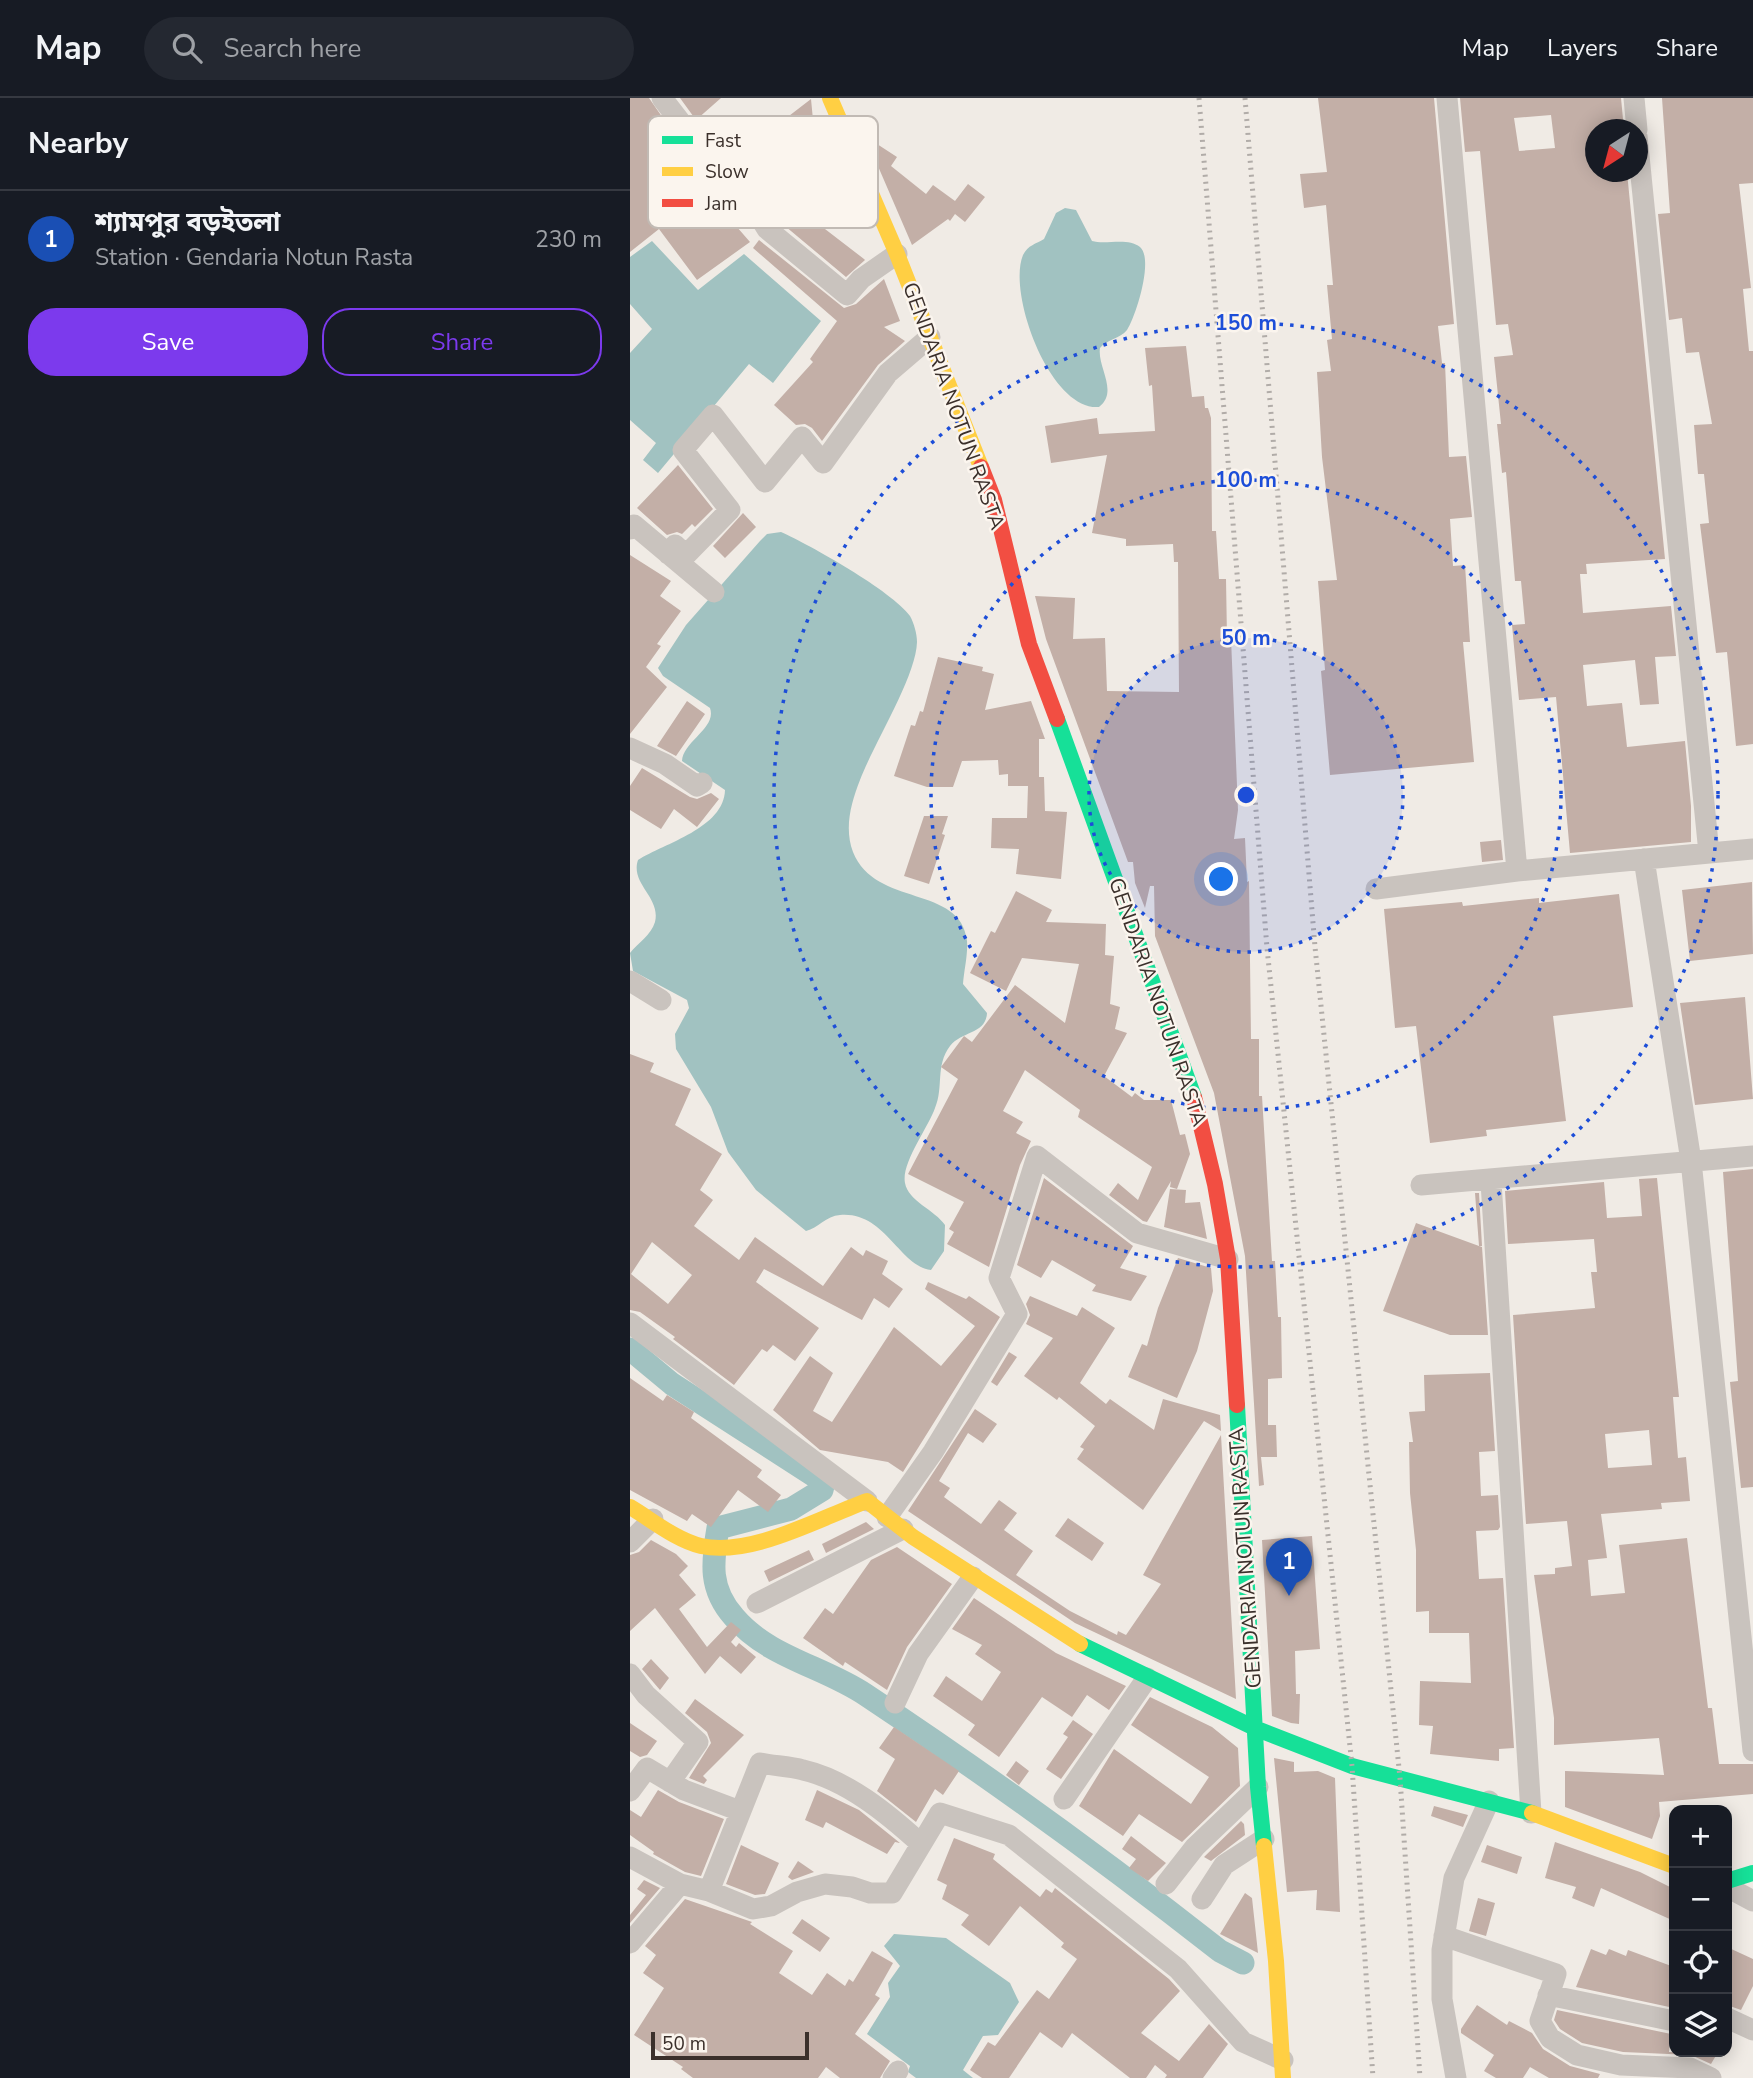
<!DOCTYPE html>
<meta charset="utf-8">
<style>
body{margin:0;font-family:"Nunito Sans","Noto Sans Bengali",sans-serif;background:#242831;color:#f1f3f6}
.controls{position:absolute;right:21px;bottom:21px;display:grid;overflow:hidden;border-radius:14px;box-shadow:0 4px 18px #0003}
.controls button{width:63px;height:63px;display:grid;place-items:center;padding:0;border:0;border-bottom:2px solid #363941;background:#171b24;color:#f1f3f6;font:35px sans-serif}
.compass{position:absolute;left:955px;top:21px;width:63px;height:63px;border-radius:50%;background:#171b24;box-shadow:0 4px 18px #0003;rotate:216deg}
.scale{position:absolute;left:21px;bottom:18px;width:158px;box-sizing:border-box;padding-left:7px;border:4px solid #3b302b;border-top:0;font-size:19px;line-height:24px;white-space:nowrap;color:#3b302b;-webkit-text-stroke:5px #fbf5ee;paint-order:stroke}
.you{position:absolute;left:592px;top:782px;width:24px;height:24px;margin:-18px;border:5px solid #fff;border-radius:50%;background:#1a73e8;box-shadow:0 0 0 10px #1a73e833}
.badge{display:grid;place-items:center;width:46px;height:46px;border-radius:50%;background:#7c3aed;color:#fff;font-size:23px;font-weight:700}
.pin{position:absolute;translate:-50% -58px;filter:drop-shadow(0 2px 4px #0008)}
.pin::after{content:'';position:absolute;top:37px;width:24px;height:21px;background:inherit;clip-path:polygon(0 0,100% 0,50% 100%)}
.list{margin:0;padding:0;list-style:none}
h2{display:flex;justify-content:space-between;align-items:center;height:91px;margin:0;padding:0 28px;font-size:30px}
h2 small{font-size:23px;font-weight:400;color:#9ea1a6}
.list li{display:grid;grid-template-columns:46px 1fr auto;gap:21px;align-items:center;box-sizing:border-box;height:98px;padding:0 28px;border-top:2px solid #363941}
.list b{display:block;font-size:26px;white-space:nowrap}
.list p{margin:0;font-size:23px;white-space:nowrap;color:#9ea1a6}
.list em{font-size:23px;font-style:normal;color:#9ea1a6}
.actions{display:flex;gap:14px;padding:21px 28px}
.actions a{flex:1;padding:16px 0;border:2px solid #7c3aed;border-radius:28px;text-align:center;font-size:24px;color:#7c3aed}
.actions .main{background:#7c3aed;color:#fff}
.icon{flex:none;width:38px;height:38px;fill:none;stroke:currentColor;stroke-width:2;stroke-linecap:round;stroke-linejoin:round}
.map{position:relative;flex:none;width:1123px;height:1980px;overflow:hidden}
header{display:flex;align-items:center;gap:42px;box-sizing:border-box;height:98px;padding:0 35px;background:#171b24;border-bottom:2px solid #363941}
header strong{font-size:33px}
nav{display:flex;gap:38px;margin-inline-start:auto;font-size:24px}
.search{width:490px;height:63px;background:#242831;display:flex;align-items:center;gap:18px;box-sizing:border-box;padding:0 24px;border-radius:38px;color:#9ea1a6;font-size:26px}
main{display:flex}
aside{flex:1;background:#171b24}
.map>svg:first-child{display:block}
</style>
<header>
<strong>Map</strong>
<div class="search"><svg class="icon" aria-label="search" viewBox="0 0 24 24"><circle cx="10" cy="10" r="6"/><path d="M15 15l6 6"/></svg>Search here</div>
<nav><a>Map</a><a>Layers</a><a>Share</a></nav>
</header>
<main>
<aside>
<h2>Nearby<small></small></h2>
<ul class="list">
<li><span class="badge" style="background:#1a4fb4">1</span><div><b>শ্যামপুর বড়ইতলা</b><p>Station · Gendaria Notun Rasta</p></div><em>230 m</em></li>
</ul>
<div class="actions"><a class="main">Save</a><a>Share</a></div>
</aside>
<div class="map">
<svg width="1123" height="1980" viewBox="0 0 1123 1980">
<rect width="100%" height="100%" fill="#f0ebe5"/>
<!-- water -->
<path fill="#a1c2c1" d="M435 110 446 112 462 143C476 147 498 139 510 149 524 161 506 218 497 232 490 241 477 241 470 250 467 269 489 294 469 309 420 313 377 195 393 157 398 147 406 146 414 141L426 115Z
M22 143 68 192 114 156 191 223 143 285 119 266 28 375 13 362 26 345 0 322V255L22 231 0 206V159Z
M151 434C180 447 262 493 280 518 284 525 287 536 287 544 286 579 244 645 230 682 221 705 214 730 223 754 245 810 331 786 337 843 338 857 334 872 333 886L357 915C356 936 332 933 320 948 305 968 314 989 305 1010 298 1030 271 1065 275 1085 278 1103 305 1112 315 1127L314 1153 301 1172C269 1168 255 1113 210 1117 196 1118 188 1130 176 1133L126 1092 98 1054 81 1009 46 951 45 936 59 910 57 902 3 873 0 855C8 845 21 837 25 824 31 799 0 786 8 762 35 745 94 730 95 692L52 663C53 643 87 630 80 610L33 578 28 570 56 527 130 443 137 436Z
M264 1836 316 1840 380 1885 389 1904 368 1937 353 1938 333 1972 343 1980H286L278 1974 280 1968 237 1936 260 1899 258 1885 270 1868 254 1848Z"/>
<g fill="none" stroke-linecap="round" stroke-linejoin="round">
<!-- canal -->
<path stroke="#a1c2c1" stroke-width="23" d="M0 1251 42 1286 194 1384 192 1392 161 1411 88 1430C82 1465 79 1491 104 1519 139 1560 193 1568 236 1597 357 1677 475 1763 590 1853L613 1865"/>
</g>
<!-- building -->
<path fill="#c3afa7" fill-rule="evenodd" d="M0 0H19L46 39 42 42 63 71 68 68 100 108 93 113 120 144 67 182 29 131 0 154Z
M50 0H91L66 22Z
M688 0H804L824 226 808 228 812 265H815L819 359 836 358 842 419 820 421 823 468 835 467 840 544H833L844 664 700 677 691 573 695 572 688 483 707 482 692 359 687 274 701 273 697 242 702 241 697 187H703L696 107 674 110 670 76 697 74Z
M830 0H991L994 32H965V74H997L1035 461 956 466 957 476H950L953 515 1041 508 1046 558 1025 559 1029 606 1010 607 1005 562 953 567 957 608 992 605 997 649 1055 643 1061 708V744L940 755 926 599 889 602 882 527 895 526 891 483H885L876 374 872 375 867 326H871L864 259 883 257 878 226 866 227 850 53 835 54ZM921 17 925 50 889 53 884 20Z
M1032 0H1123V85L1109 86 1121 190 1113 191 1119 253H1123V646L1106 648 1097 554 1086 555 1070 426 1079 425 1074 376H1068L1064 327 1082 326 1069 254 1056 255 1052 220 1039 222 1028 116 1040 115Z
M181 1 186 53 170 66 142 31Z
M247 46 267 59 261 68 296 96 303 87 325 103 338 86 355 99 335 124 325 116 320 123 318 121 282 147 241 52Z
M169 111 234 161 235 162 216 179 155 128Z
M129 142 214 210 226 206 254 181 270 223 254 229 275 243 248 267 192 343 182 330 175 326 166 327 144 307 183 264 180 261 207 223 123 150Z
M556 248 562 299 574 298 575 310H578L581 320 582 433H586L589 481H596L597 540H601L608 712 604 741 615 740 617 784 619 783 621 941H629V998H632L642 1163H645L648 1219H651L652 1280 638 1281V1327H646L647 1359H631L634 1387 629 1388 615 1158 584 995 525 838 524 788H520L515 810 505 785 503 764H498L416 541 405 498 445 500 443 541 475 540 477 593 549 594 548 464H544L543 446 496 448V441L462 435 477 357 421 365 415 328 467 320 469 336 525 333 522 287 519 288 515 250Z
M48 367 83 411 65 429 62 426 52 436 47 434 37 437 7 410Z
M113 415 126 429 95 460 83 448Z
M0 457 41 483 30 498 51 513 27 546 31 548 16 569 37 589 0 636Z
M308 559 353 569 352 573 364 576 355 612 401 603 415 641H409V679H414L415 713 437 714 431 781 386 776 389 751 361 750 362 720H397L398 688H378V676L369 677 368 662 332 663 323 689H297L264 678 281 627 285 628 290 613 293 614Z
M57 603 75 616 46 658 27 648Z
M12 670 60 699 67 701 81 695 89 701 67 729 44 711 31 731 0 712V688Z
M294 718H318L312 736 315 737 299 786 274 778Z
M871 742 873 762 852 764 850 744Z
M1122 784 1123 856 1060 863 1052 792Z
M386 793 422 812 416 824 476 826 475 857 484 858 480 906 490 909 485 931 497 935 474 978 502 999 505 995 514 1002H541L550 1037 555 1036 560 1056 547 1091 540 1089 541 1083 517 1124 513 1123 479 1097 488 1085 508 1102 522 1069 448 1019 450 1012 395 972 373 1013 393 1024 386 1035 401 1043 390 1067 359 1169 317 1146 324 1134 319 1131 334 1104 278 1076 328 981 311 969 334 938 342 944 385 887 435 925 449 866 392 860 376 893 340 875 361 833 365 835Z
M989 796 1003 909 923 918 936 1023 856 1032 857 1038 800 1045 786 928 765 930 754 811 832 804 833 808 909 800V805Z
M1115 899 1123 1001 1065 1007 1050 905Z
M0 956 24 965 20 974 61 991 45 1027 92 1056 70 1092 83 1102 64 1128 109 1162 125 1139 193 1188 221 1149 233 1158 236 1152 258 1163 252 1176 273 1191 259 1210 244 1200 232 1222 134 1171 126 1184 189 1230 165 1263 143 1247 137 1254 132 1251 104 1287 43 1241 45 1239 10 1214 0 1212ZM22 1144 62 1177 38 1206 1 1176Z
M1123 1071V1389L1111 1390 1100 1284 1108 1283 1093 1074Z
M414 1080 503 1148 490 1170 517 1178 501 1203 462 1193 466 1187 422 1162 411 1180 387 1167Z
M1027 1080 1049 1299H1043L1048 1360 1056 1359 1060 1403 1031 1405 1032 1411 971 1416 977 1460 958 1462 961 1498 995 1495 989 1447 1057 1440 1078 1610H1082L1089 1666H1123V1696L1029 1704 1030 1718 1022 1741 935 1709V1673L1034 1677 1029 1640 924 1647V1620L904 1477 925 1476V1470L942 1468 937 1423 896 1426 883 1217 965 1210 961 1174H967L964 1141 878 1146 875 1093 974 1084 977 1120 1012 1118 1009 1081ZM1019 1332 1022 1367 978 1370 975 1336Z
M540 1091 556 1092 555 1105 570 1104 577 1141 534 1129Z
M845 1095H849L852 1148H849L852 1149 858 1237H820L753 1213 786 1125 849 1148Z
M548 1160 581 1170 583 1193 567 1253 547 1300 498 1279 512 1246 517 1248 528 1210Z
M298 1184 336 1201 339 1198 370 1219 273 1374 258 1364 190 1352 143 1312 180 1258 203 1275 183 1313 202 1324 264 1229 311 1268 345 1228 295 1191Z
M400 1198 447 1218 452 1209 485 1230 450 1285 476 1306 480 1301 524 1332 533 1301 590 1317 591 1333 574 1323 513 1412 447 1361 454 1351 450 1349 465 1328 429 1299 427 1302 394 1278 423 1240 396 1226 400 1217 396 1206Z
M379 1254 387 1259 367 1288 361 1284Z
M860 1275 865 1353 849 1354 851 1398 868 1397 870 1429 868 1432 846 1433 849 1481 873 1480 884 1650 869 1651V1663L800 1656 803 1628 789 1627 790 1583 841 1585 839 1535H799V1513L786 1514V1452L780 1395 779 1344H783L779 1314 795 1313 794 1277Z
M0 1280 33 1303 37 1297 64 1314 61 1320 132 1372 127 1379 151 1397 138 1414 108 1392 81 1429 62 1416 57 1423 0 1392Z
M345 1311 367 1326 353 1345 338 1335 309 1383 320 1390 314 1399 351 1426 369 1402 387 1415 374 1432 403 1453 386 1477 440 1513 487 1537 488 1533 496 1537 531 1486 513 1477 591 1337 606 1601 445 1525 278 1413Z
M438 1420 474 1445 462 1463 425 1438Z
M236 1424 244 1431 196 1455 192 1446Z
M682 1438 690 1551 665 1553 666 1596H670L669 1626 661 1625 642 1618 632 1442Z
M21 1442 46 1456 58 1468 49 1477 66 1497 49 1511 77 1549 101 1524 111 1532 101 1544 106 1549 109 1545 126 1559 111 1576 90 1558 75 1576 25 1510 0 1533V1457L9 1454Z
M267 1449 322 1486 277 1549 257 1592 215 1564 213 1568 173 1540 195 1510 203 1516 241 1462Z
M179 1452 184 1462 139 1484 134 1473Z
M344 1500 426 1555 496 1588 479 1612 457 1597 442 1619 412 1599 369 1659 338 1637 345 1627 303 1598 316 1578 352 1603 371 1574 345 1556 352 1547 322 1531Z
M21 1561 39 1580 30 1592 12 1571Z
M520 1599 582 1629 608 1650 610 1688 552 1744 509 1716 493 1738 449 1708 484 1651 561 1706 579 1679 501 1627Z
M65 1601 114 1637 73 1678 77 1682 74 1686 59 1680 81 1645 77 1634 55 1615Z
M443 1622 463 1636 431 1681 416 1671 438 1639 433 1636Z
M0 1625 27 1643 17 1657 10 1659 0 1653Z
M264 1629 329 1673 313 1697 305 1691 286 1724 247 1693 265 1661 249 1650Z
M644 1660 664 1664V1674L688 1673 705 1680 710 1814 686 1812 687 1792 657 1794Z
M386 1663 399 1673 389 1687 376 1677Z
M28 1692 49 1704 94 1721 71 1778 55 1774 23 1756 24 1754 0 1737V1712L11 1719Z
M187 1692 229 1712 270 1745 265 1744 257 1756 196 1724 193 1730 175 1722Z
M804 1708 838 1717 833 1729 801 1718Z
M611 1723 614 1726 615 1737 581 1763 574 1759Z
M501 1738 536 1765 518 1783 499 1770 506 1761 492 1751Z
M324 1740 365 1756 363 1761 410 1799 416 1791 422 1795 425 1790 539 1881 550 1893 511 1935 549 1963 579 1926 598 1946 573 1980H535L537 1977 525 1967 516 1980H500L442 1935 432 1950 410 1934 379 1980H352L340 1972 358 1944 365 1948 407 1892 419 1901 447 1861 431 1849 434 1845 390 1808 359 1848 331 1827 339 1817 312 1801 317 1787 307 1782Z
M925 1744 1010 1774 1044 1791V1823L971 1790 964 1809 942 1800 946 1789 915 1780Z
M111 1747 149 1765 135 1796 125 1797 96 1786Z
M857 1747 892 1759 887 1776 851 1764Z
M168 1763 184 1774 162 1782 158 1779Z
M14 1782 30 1790 0 1825V1817L16 1797 7 1791Z
M615 1795 622 1800 628 1855 590 1836Z
M848 1800 865 1805 856 1838 839 1833Z
M55 1801 122 1824 120 1826 163 1853 149 1875 182 1897 197 1875 215 1888 219 1881 223 1884 242 1853 263 1865 245 1897 250 1900 225 1936 260 1963 250 1980H210L196 1969 188 1980H63L51 1971 53 1969 4 1937 34 1890 13 1875 26 1857 15 1848Z
M172 1821 200 1840 190 1854 162 1835Z
M1097 1849 1123 1861V1888L1111 1912 1097 1907Z
M961 1851 976 1857 979 1851 996 1858 998 1852 1044 1869V1910L946 1889Z
M847 1907 877 1927 879 1923 902 1935 913 1951 940 1968 970 1976 968 1980H919L900 1969 893 1980H866L854 1973 864 1957 831 1935V1931Z
M927 1912 1041 1936 1039 1954H1088L1081 1966 1061 1957 993 1954 952 1945 930 1931 924 1922Z"/>
<g fill="none" stroke-linecap="round" stroke-linejoin="round">
<!-- street -->
<path stroke="#c9c3be" stroke-width="21" d="M32 0 106 96 124 110 137 131 217 197 231 181 267 156
M817 0 887 773
M1004 0 1007 32
M1007 38 1079 755
M132 122 158 94
M0 431 4 427 84 494
M38 456 45 447 56 457 100 412 53 352 83 317 135 384 172 339 193 365 258 275 300 239
M0 650 35 666 67 688 72 685
M1014 761 1061 1063 1123 1653
M746 791 887 773 1123 751
M0 883 31 902
M861 1084 901 1715
M791 1087 1123 1058
M0 1225 237 1403
M257 1419 303 1354 387 1216 369 1180 407 1058 507 1135 598 1161
M0 1444 23 1421
M127 1505 273 1431
M0 1576 16 1597 68 1644 40 1684
M265 1605 288 1556 343 1479
M0 1693 17 1670 54 1692 110 1713
M434 1701 517 1580
M0 1759 50 1786 0 1845
M50 1786 79 1793 123 1811 141 1808 167 1794 195 1786 222 1789 240 1795H262L310 1715 379 1737 548 1871 613 1944 653 1962
M536 1786 565 1749 628 1689
M1097 1789 1123 1803
M79 1793 130 1665C144 1668 159 1668 173 1672 217 1682 258 1716 291 1746
M572 1801 594 1767 634 1741
M814 1838 926 1876 910 1923 920 1940 947 1957 991 1967 1060 1970 1081 1980
M918 1897 1044 1923
M1097 1920 1123 1932
M263 1980 268 1973
M826 1980 812 1901V1852L824 1780 859 1703"/>
<!-- fast -->
<path stroke="#16e098" stroke-width="16" d="M427 621 564 999
M607 1307 628 1689 634 1748
M450 1546 627 1631 722 1668 902 1715
M1097 1783 1123 1775"/>
<!-- slow -->
<path stroke="#ffcf43" stroke-width="16" d="M200 0 267 156 351 369
M0 1409C22 1422 46 1442 71 1448 121 1459 190 1420 237 1403L283 1439 450 1546
M902 1715 1044 1768
M634 1748 646 1863 653 1980"/>
<!-- jam -->
<path stroke="#f24e42" stroke-width="16" d="M351 369 364 402 399 546 427 621
M564 999 585 1086 598 1161 607 1307"/>
<!-- rail -->
<path stroke="#b1aca8" stroke-width="5" stroke-dasharray="2 5" stroke-linecap="butt" d="M569 0 637 850 722 1668 743 1980
M615 0 685 849 770 1680 790 1980"/>
</g>
<!-- distance rings -->
<circle cx="616" cy="697" r="157" fill="#1d4ed8" fill-opacity=".12"/>
<g fill="none" stroke="#1d4ed8" stroke-width="3.5" stroke-dasharray="3.5 7">
<circle cx="616" cy="697" r="157"/>
<circle cx="616" cy="697" r="315"/>
<circle cx="616" cy="697" r="472"/>
</g>
<g text-anchor="middle" dominant-baseline="central" stroke-width="5" stroke-linejoin="round" paint-order="stroke">
<!-- street labels -->
<g font-size="21" fill="#3b302b" stroke="#fbf5ee">
<text transform="translate(324 308) rotate(70)">GENDARIA NOTUN RASTA</text>
<text transform="translate(528 904) rotate(71)">GENDARIA NOTUN RASTA</text>
<text transform="translate(615 1460) rotate(-94)">GENDARIA NOTUN RASTA</text>
</g>
</g>
<!-- legend -->
<rect x="18" y="18" width="230" height="112" rx="10" fill="#fbf5ee" stroke="#c1bab4" stroke-width="2"/>
<rect x="32" y="38" width="31" height="8" fill="#16e098"/>
<rect x="32" y="69" width="31" height="9" fill="#ffcf43"/>
<rect x="32" y="101" width="31" height="8" fill="#f24e42"/>
<g font-size="19" fill="#3b302b">
<text x="75" y="49">Fast</text>
<text x="75" y="80">Slow</text>
<text x="75" y="112">Jam</text>
</g>
<circle cx="616" cy="697" r="10" fill="#1d4ed8" stroke="#fbf5ee" stroke-width="3.5"/>
<g font-size="21" text-anchor="middle" font-weight="bold" fill="#1d4ed8" stroke="#fbf5ee" stroke-width="5" stroke-linejoin="round" paint-order="stroke">
<text x="616" y="232">150 m</text>
<text x="616" y="389">100 m</text>
<text x="616" y="547">50 m</text>
</g>
</svg>
<div class="controls">
<button>+</button>
<button>−</button>
<button><svg class="icon" aria-label="locate" viewBox="0 0 24 24"><circle cx="12" cy="12" r="6"/><path d="M12 2v4M12 18v4M2 12h4M18 12h4"/></svg></button>
<button><svg class="icon" aria-label="layers" viewBox="0 0 24 24"><path d="M12 4l9 5-9 5-9-5zM3 14l9 5 9-5"/></svg></button>
</div>
<svg class="compass" viewBox="-18 -18 36 36"><path d="M0-13l5 13h-10z" fill="#e53935"/><path d="M0 13l5-13h-10z" fill="#9ea1a6"/></svg>
<div class="scale">50 m</div>
<div class="you"></div>
<div class="pin badge" style="left:659px;top:1498px;background:#1a4fb4">1</div>
</div>
</main>
